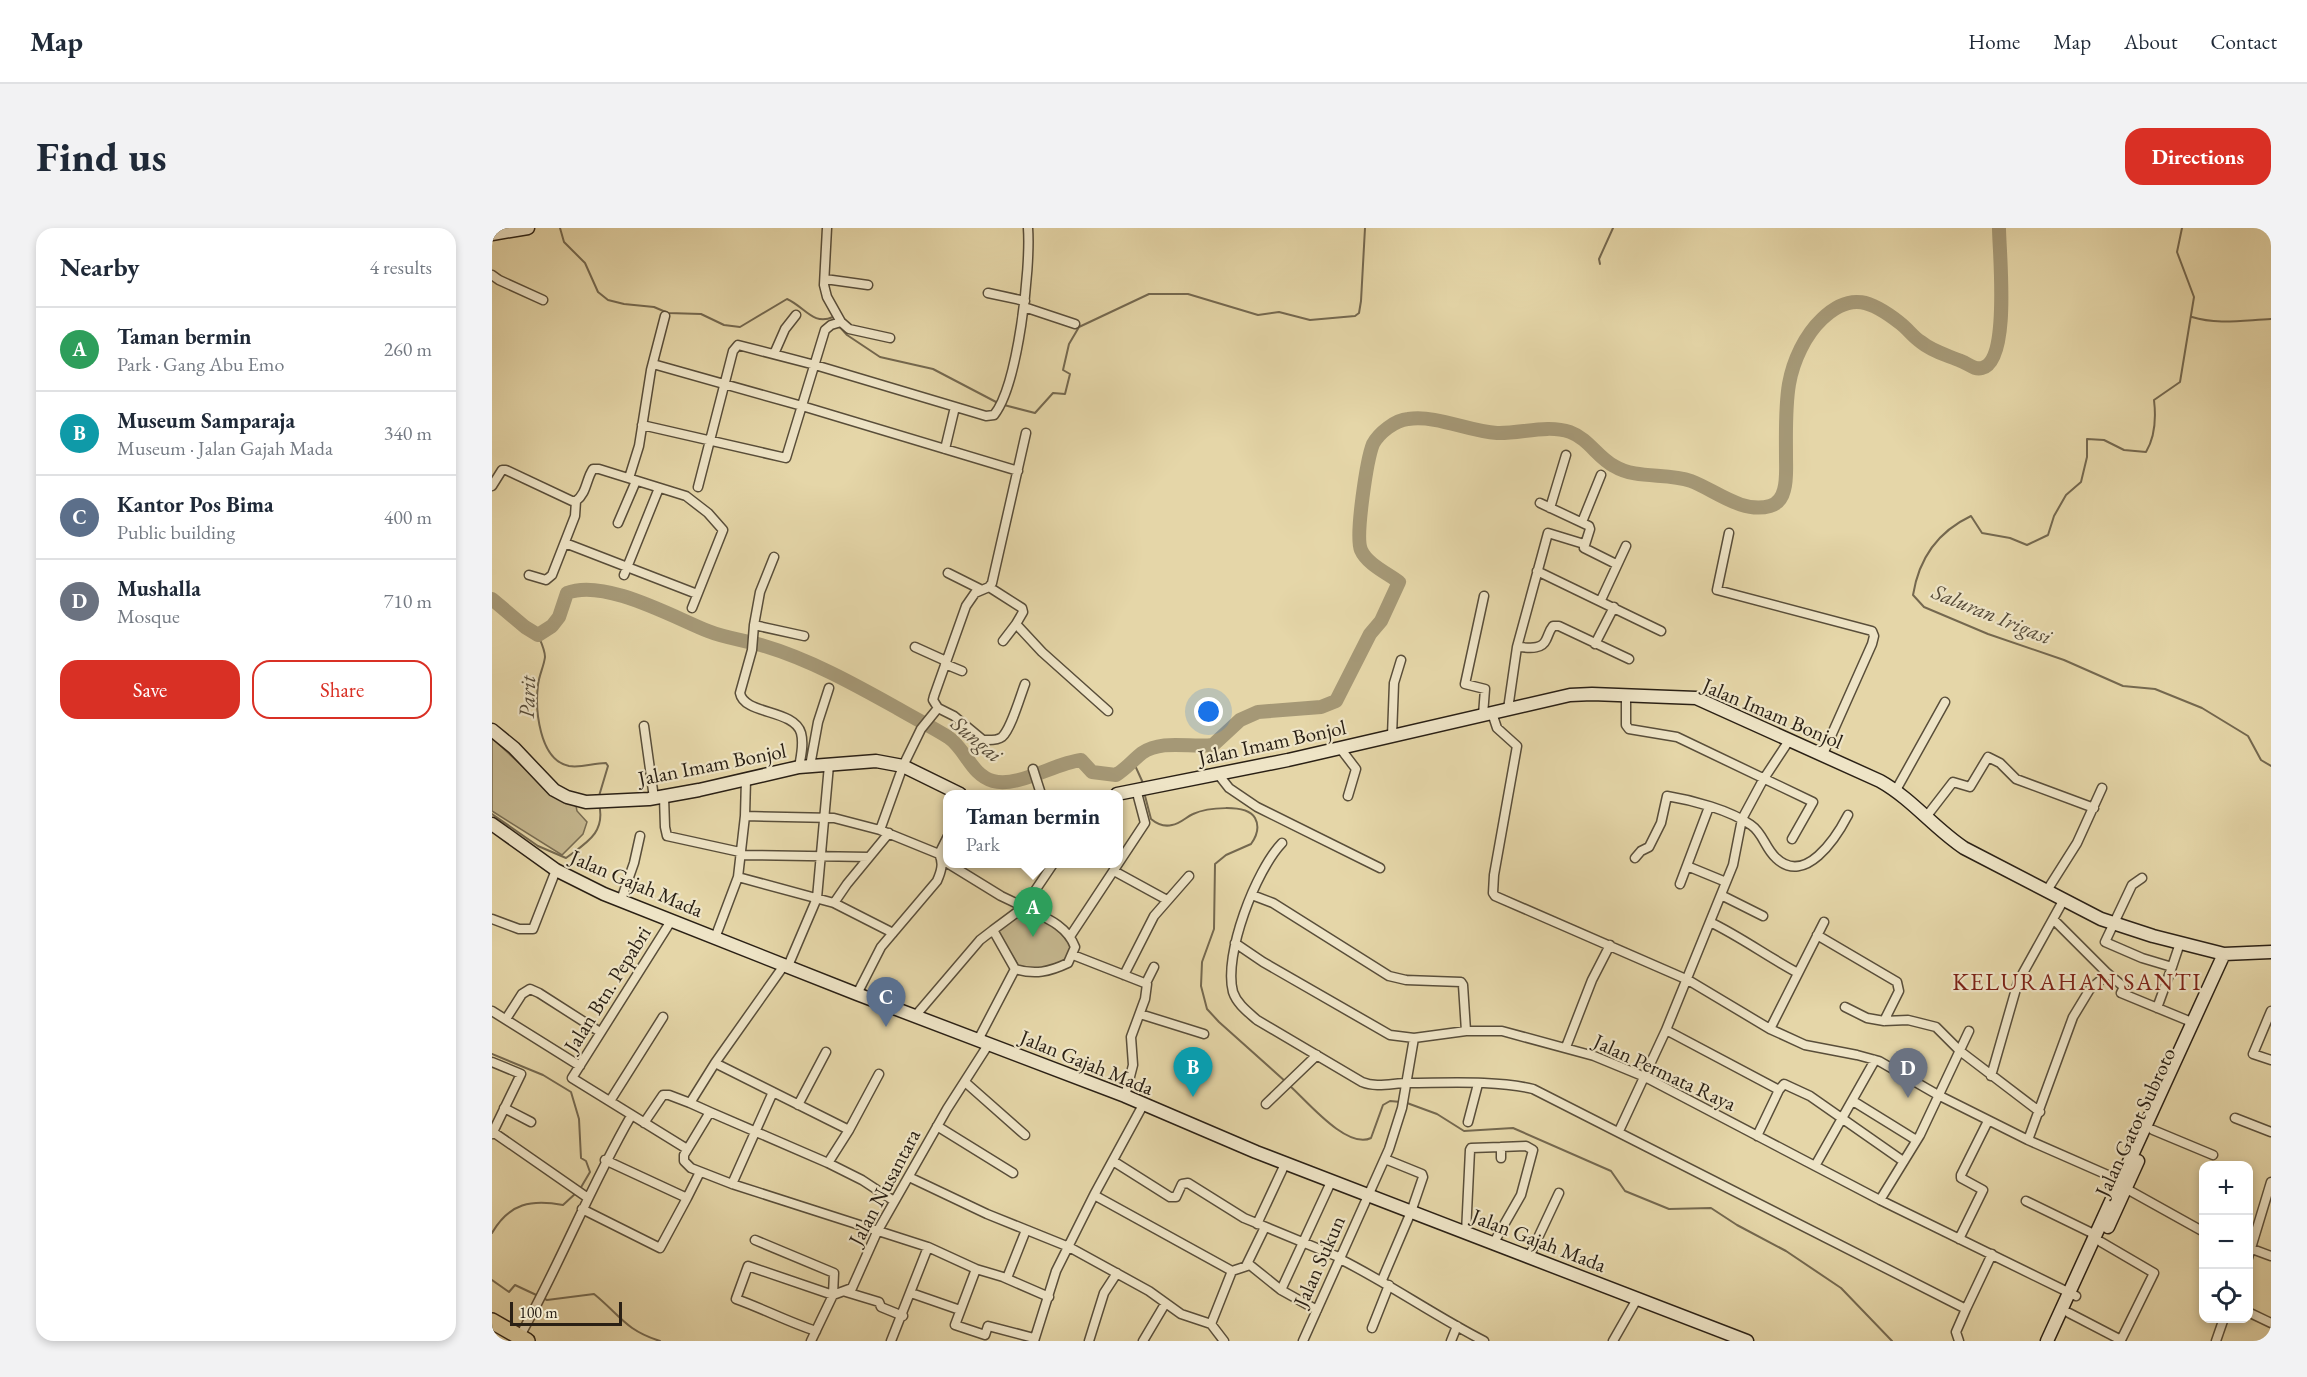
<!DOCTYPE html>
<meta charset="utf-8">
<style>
body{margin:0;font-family:"EB Garamond",serif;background:#f2f2f3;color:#1f2937}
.controls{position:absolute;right:18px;bottom:18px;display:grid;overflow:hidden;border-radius:12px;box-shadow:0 3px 9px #0003}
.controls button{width:54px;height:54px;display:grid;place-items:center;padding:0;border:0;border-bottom:2px solid #e0e1e3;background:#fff;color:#1f2937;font:30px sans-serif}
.scale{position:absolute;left:18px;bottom:15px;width:112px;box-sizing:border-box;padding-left:6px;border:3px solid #2a2015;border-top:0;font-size:16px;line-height:21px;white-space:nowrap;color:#2a2015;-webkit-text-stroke:4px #eee4c6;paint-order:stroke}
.you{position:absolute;left:717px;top:484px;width:21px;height:21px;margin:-15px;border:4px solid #fff;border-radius:50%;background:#1a73e8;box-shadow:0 0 0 9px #1a73e833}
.badge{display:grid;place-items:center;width:39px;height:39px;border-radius:50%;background:#d93025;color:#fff;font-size:20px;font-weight:700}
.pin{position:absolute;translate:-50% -50px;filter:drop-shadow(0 2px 3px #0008)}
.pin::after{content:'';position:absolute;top:32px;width:21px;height:18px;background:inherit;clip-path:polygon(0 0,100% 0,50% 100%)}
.popup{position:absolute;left:451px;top:562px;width:180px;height:78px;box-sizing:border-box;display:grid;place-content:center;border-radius:12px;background:#fff;filter:drop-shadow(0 2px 4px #0005);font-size:20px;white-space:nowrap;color:#747a83}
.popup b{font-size:22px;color:#1f2937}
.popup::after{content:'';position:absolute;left:50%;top:100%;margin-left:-12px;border:12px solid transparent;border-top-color:#fff}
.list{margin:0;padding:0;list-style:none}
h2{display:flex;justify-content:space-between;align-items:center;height:78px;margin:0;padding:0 24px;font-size:26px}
h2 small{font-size:20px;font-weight:400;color:#747a83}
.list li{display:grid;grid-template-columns:39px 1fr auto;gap:18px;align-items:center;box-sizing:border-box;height:84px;padding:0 24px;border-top:2px solid #e0e1e3}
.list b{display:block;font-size:22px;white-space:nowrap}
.list p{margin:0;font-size:20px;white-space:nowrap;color:#747a83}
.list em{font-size:20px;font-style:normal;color:#747a83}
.actions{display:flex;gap:12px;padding:18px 24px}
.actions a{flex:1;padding:14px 0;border:2px solid #d93025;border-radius:18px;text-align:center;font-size:21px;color:#d93025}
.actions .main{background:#d93025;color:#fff}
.icon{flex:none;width:33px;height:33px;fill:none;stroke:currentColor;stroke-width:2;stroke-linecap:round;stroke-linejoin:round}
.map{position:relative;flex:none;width:1779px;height:1113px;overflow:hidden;border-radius:18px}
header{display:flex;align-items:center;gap:36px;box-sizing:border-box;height:84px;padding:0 30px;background:#fff;border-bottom:2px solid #e0e1e3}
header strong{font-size:28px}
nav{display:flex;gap:33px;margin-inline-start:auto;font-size:21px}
.intro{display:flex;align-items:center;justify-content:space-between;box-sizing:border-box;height:144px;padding:0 36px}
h1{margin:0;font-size:42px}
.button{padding:15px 27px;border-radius:18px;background:#d93025;color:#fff;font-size:21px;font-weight:700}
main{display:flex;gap:36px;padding:0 36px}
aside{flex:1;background:#fff;border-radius:18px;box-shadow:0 3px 9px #0003}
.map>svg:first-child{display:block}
</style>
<header>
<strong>Map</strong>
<nav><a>Home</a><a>Map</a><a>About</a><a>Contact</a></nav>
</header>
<div class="intro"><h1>Find us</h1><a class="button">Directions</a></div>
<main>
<aside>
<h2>Nearby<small>4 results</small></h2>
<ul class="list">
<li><span class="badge" style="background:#2e9e5b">A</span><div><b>Taman bermin</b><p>Park · Gang Abu Emo</p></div><em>260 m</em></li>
<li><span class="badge" style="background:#0f9aa8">B</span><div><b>Museum Samparaja</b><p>Museum · Jalan Gajah Mada</p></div><em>340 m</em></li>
<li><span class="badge" style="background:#5c6f8a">C</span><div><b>Kantor Pos Bima</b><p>Public building</p></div><em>400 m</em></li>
<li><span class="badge" style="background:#6b7280">D</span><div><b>Mushalla</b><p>Mosque</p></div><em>710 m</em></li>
</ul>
<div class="actions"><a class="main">Save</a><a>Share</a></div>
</aside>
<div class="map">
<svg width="1779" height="1113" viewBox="0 0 1779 1113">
<rect width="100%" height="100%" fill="#e5d6a8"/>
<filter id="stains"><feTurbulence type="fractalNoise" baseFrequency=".00333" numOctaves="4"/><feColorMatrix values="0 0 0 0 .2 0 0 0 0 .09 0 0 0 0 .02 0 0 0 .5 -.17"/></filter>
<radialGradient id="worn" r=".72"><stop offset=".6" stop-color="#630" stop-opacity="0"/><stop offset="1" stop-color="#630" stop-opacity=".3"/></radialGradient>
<!-- green -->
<path fill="#c5b78f" stroke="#786c52" stroke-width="1.5" d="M0 510 58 564 69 572 84 578 85 583 95 594 91 606 70 627 0 583Z
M534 682C550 682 571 707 580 719L573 733 554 741 528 740 505 703Z"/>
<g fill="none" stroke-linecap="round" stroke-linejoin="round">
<!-- stream -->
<path stroke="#74684f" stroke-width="2" d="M68 0 72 14 93 35 106 64 116 72 132 76 162 79 176 85 209 86 232 97 248 99 295 71C313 79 321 98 341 89L343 92
M1690 0 1685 24 1702 69 1688 154 1662 172C1664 189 1663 209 1654 224L1632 222 1612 212 1595 211V229L1589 254 1574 267 1562 288 1556 307 1535 317 1518 310 1490 305 1479 288C1445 304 1427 330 1421 367L1432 379 1496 406 1572 432 1631 458 1663 461 1710 480 1756 508 1769 532 1779 538
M1108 36 1107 31 1121 0
M1700 89C1725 97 1753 92 1779 91
M347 98 355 107 388 129 441 141 506 175
M512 177 543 185 561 165 573 166 578 146 571 142 577 116 587 99 657 66H696L766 87 787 84 818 92 863 88 867 85 869 73 873 0
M46 407C49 414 53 422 53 429 52 438 47 447 46 457 43 481 47 532 77 538 90 540 101 535 114 535L116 538 107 568
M641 533 651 555
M652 564 659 591C665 596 672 599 680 597 688 596 694 589 701 586 714 580 754 575 763 590 768 599 764 609 759 616L734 627 723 636 722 701 710 734 709 758 715 781 727 794 794 854
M0 586 46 618 74 630C94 615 114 605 107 576
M0 826 51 847 79 864 87 891 89 930 94 933 98 944 88 961
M798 858C814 872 855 922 879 910L891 877 898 873 909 874
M915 875 945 886 972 903 1021 900 1119 943 1133 963 1177 981 1219 980 1245 997 1294 1023 1349 1060 1400 1113
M0 1005C17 975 40 971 71 977L84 965
M0 1052 17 1064 23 1057 55 1072 102 1066C128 1087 133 1102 168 1113"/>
<!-- river -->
<path stroke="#a59876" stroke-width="14" d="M0 371 33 399 46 407 60 398 67 389 75 365C112 350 181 389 216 403 233 410 252 412 269 417 317 431 362 456 405 480 422 490 440 499 456 509 474 521 479 547 501 553 526 560 563 535 589 532L600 544 624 547C634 541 641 532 650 525 671 511 698 520 721 517L748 492 766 484 829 479 844 473 878 406 889 393 907 354C895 345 875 336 869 322 863 308 875 231 881 216 887 205 903 192 916 191 946 187 975 203 1005 205 1028 206 1055 196 1078 204 1097 211 1105 229 1122 238 1145 252 1175 244 1199 253 1223 262 1250 286 1278 278 1285 276 1290 270 1292 262 1295 252 1294 240 1294 229 1294 204 1293 180 1297 156 1301 133 1313 107 1330 91 1359 63 1380 73 1408 95 1416 101 1421 109 1429 114 1441 124 1455 127 1469 133 1477 136 1482 142 1490 140 1519 133 1507 24 1507 0"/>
<defs>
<path id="street" d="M0 47 7 52 51 72
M333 51 376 57
M496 65 533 73
M532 79 583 96
M349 94 357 101 398 110
M282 126 293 101 304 87
M161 136 310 178 526 243
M150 197 294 230 333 102 339 97 349 94 335 69 332 57 335 0
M453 221 463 179
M137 250 147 218 159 142 173 88
M0 258 10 242H14L80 273H84C95 265 94 251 101 241H107L194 268 216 285 231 302 200 380
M206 259 241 123 246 117 323 137 494 188 502 187C526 157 539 40 536 0
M1048 275 1097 298 1098 301 1092 320 1124 336
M1058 280 1074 227
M1090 294 1109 247
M126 295 144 253
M1237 305 1225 362 1380 403 1382 408 1380 416 1331 526
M73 315 205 366
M1045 343 1169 403
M456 345 490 362
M37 347 54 352 60 347 83 288 84 273
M132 347 167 260
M497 359 530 380 531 384 524 396 550 424 616 483
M1109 372 1134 318
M262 397 268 364 282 329
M511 413 524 396
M1103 416 1122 379
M423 419 454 433
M1025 419 1056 305 1092 316
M453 436 470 443
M1134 467V497L1137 501 1185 509 1321 574 1300 611
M446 480 462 488 491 512C496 512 505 513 510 509 519 501 528 469 533 456
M1016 481 1025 419C1034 419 1049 423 1054 412 1057 406 1057 403 1061 398H1067L1137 431
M1000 485 1005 500 1025 518 1002 647 1001 665 1003 668 1196 752 1278 801 1313 817 1365 827 1387 833 1446 867 1536 912 1627 952
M991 487 993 461 973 456 992 368
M152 498 162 570
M900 508 902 455 909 432
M848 520 864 541 856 568
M318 538 326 494 337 460
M307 539C309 528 312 516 309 505 302 481 252 487 248 465L260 422 262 397 312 408
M541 541 549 566
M726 546 737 560 765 579 888 640
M1404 562 1453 474
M172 569 173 599 175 608 248 624
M253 588 342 590 388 602 447 626
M1434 589 1461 554 1478 559 1496 529 1508 535 1524 551 1602 580
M388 602 411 538 429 501 446 480 441 472 442 468 474 378 483 365 497 359 500 355 534 205
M790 615C764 642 731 727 741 764 745 776 756 784 765 792L870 854C884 860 901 855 916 855 955 855 1004 852 1041 861L1474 1081 1500 1026
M248 627 377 629
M1143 630 1149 623 1157 619 1169 595 1175 568C1200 572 1238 582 1259 597 1271 605 1273 620 1284 630 1313 658 1344 610 1356 587
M457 636 509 668 532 679 561 636
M1195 638 1234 654
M622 643 675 672
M246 649 342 675 401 705
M1650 650 1640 657 1613 714 1650 730 1680 739 1688 715
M1188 656 1217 579
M1554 664 1585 615 1610 560
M760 667 781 675 897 748 914 752 969 754 971 757 974 803
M1229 667 1271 688
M129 672 142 635 148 608
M342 675 355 656 397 605
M0 691 27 701H41L64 642
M1561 691 1614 744 1632 759 1629 765 1702 795
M179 693 80 850 195 921
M1218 694C1249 709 1276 729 1306 745
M579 707 653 595 644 561
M1325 707 1405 754 1407 763 1392 793
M223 710 246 649 253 588 254 551
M743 715 771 734 898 807 922 810 974 803H1010L1102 828 1153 849 1388 972 1584 1068
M581 727 655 756 653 771 639 809 641 837 633 868
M293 736 223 835 198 875 218 884 192 927V933L199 940 240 956 436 1019 484 1041 511 1049 557 1069
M296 738 325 670 337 537
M632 747 662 688 697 648
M654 755 662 739
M365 766 389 719 445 653C449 644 452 635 447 626L456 608
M1353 779 1375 790 1392 793 1416 792 1444 799 1468 823 1548 884
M1665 780 1680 739
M0 783 88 838
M1779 783 1761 826 1779 832
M648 786 712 806
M424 787 488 712 501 702
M14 791 30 766 38 761 47 765 108 804
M1278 801 1332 694
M1174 802 1287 862 1265 908
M486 812 523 741C543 747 557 744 576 735L583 719C575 697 552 689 532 679L501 702 523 741
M1074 819 1100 752 1118 717
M0 834 29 846 0 906
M223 835 357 902 336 935
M1499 848 1526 754 1571 673
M473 854 533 907
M1287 862 1292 856 1318 868 1411 933
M118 873 171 789
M1361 873 1424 912
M774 876 825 827
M306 877 334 824
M12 880 39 894
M218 884 336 935 370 952 402 973
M1743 890 1779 904
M976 894 986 856
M152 895 171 867H177L198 875
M445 898 521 945
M357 902 387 846
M1661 902 1721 927
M1127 903 1174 802 1241 637 1250 591 1271 552 1298 511
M1 904 96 970
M1536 912 1581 789 1598 761 1616 746
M113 932 195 970 208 944
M621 933 678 969H684L690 956 696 955 752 990 849 1030
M1323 938 1383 832
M417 949 495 986 577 1019 657 1063 689 1086 719 1096 732 1113
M240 956 281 864
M1633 960 1712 1004
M602 967 740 1043 758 1037 789 1062 825 1082
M1388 972 1428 907 1477 803
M1534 973 1604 1007
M90 981 168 1020 195 970
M765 996 793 936
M974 1005 978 922 979 920 1009 919
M1467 1011 1491 962 1469 950V947L1496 893
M263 1012 342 1045 341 1067 319 1113
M1001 1016 1029 967 1041 922 1034 918 1009 919V930
M1760 1021 1779 1028
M1037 1029 1067 965
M1756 1030 1779 954
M848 1031C898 1056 943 1088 992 1113
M754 1038 773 999
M484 1041 463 1097 493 1107 496 1098 542 1110
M515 1050 534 1002
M890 1052 919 984 931 949 930 946 893 931
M789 1062 839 954
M354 1064 387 1074 389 1079 411 1088
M419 1065 468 1082
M341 1067 360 1060 385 1004 455 881 496 817
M1756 1084 1779 1095
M1577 1085 1629 1112 1662 1045 1609 1014
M719 1096 740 1043
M880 1100 897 1057
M324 1103C296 1094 272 1081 244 1071L256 1038 341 1067
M28 1108C68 1036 98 959 139 888
M399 1113 436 1019
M542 1113 564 1043 602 967 651 877
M597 1113 612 1065 625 1045
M651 1113 673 1076
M811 1113 897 921 910 880 922 810
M959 1113 965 1098
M1121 1113 1145 1071
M1467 1113 1464 1104 1474 1081
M1724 1113 1732 1090"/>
<path id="secondary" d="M0 6 36 0
M0 502 22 520 62 562 75 569 94 574 157 571 207 562 307 539 384 533 411 538 468 566
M625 566 796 532 1078 467 1100 466 1204 470 1388 553C1420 571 1442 600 1472 620L1609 691 1661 708 1732 726 1779 724
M0 596 64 642 112 666 365 766 633 868 764 924 1255 1113
M1616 999 1646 933
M1555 1113 1732 726"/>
<path id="highway" d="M0 1093 35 1113"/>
</defs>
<!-- street casing -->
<use href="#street" stroke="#594e3a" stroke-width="11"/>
<!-- secondary casing -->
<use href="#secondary" stroke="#2a2015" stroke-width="15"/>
<!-- highway casing -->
<use href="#highway" stroke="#2a2015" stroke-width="18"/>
<!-- street -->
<use href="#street" stroke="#eee4c6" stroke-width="8"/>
<!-- secondary -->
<use href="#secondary" stroke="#eee4c6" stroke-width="12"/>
<!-- highway -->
<use href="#highway" stroke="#e5d6a8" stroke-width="15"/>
</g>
<g text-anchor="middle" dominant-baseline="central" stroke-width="4.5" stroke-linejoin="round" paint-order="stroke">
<!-- street labels -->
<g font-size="21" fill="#2a2015" stroke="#eee4c6">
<text transform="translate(1281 485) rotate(23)">Jalan Imam Bonjol</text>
<text transform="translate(780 514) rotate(-12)">Jalan Imam Bonjol</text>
<text transform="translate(220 536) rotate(-11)">Jalan Imam Bonjol</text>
<text transform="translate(145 655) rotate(23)">Jalan Gajah Mada</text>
<text transform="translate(115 761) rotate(-58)">Jalan Btn. Pepabri</text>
<text transform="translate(595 834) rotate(22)">Jalan Gajah Mada</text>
<text transform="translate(1173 844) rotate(25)">Jalan Permata Raya</text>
<text transform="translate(1643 894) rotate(-65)">Jalan Gatot Subroto</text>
<text transform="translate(392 959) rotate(-62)">Jalan Nusantara</text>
<text transform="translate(1047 1012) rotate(21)">Jalan Gajah Mada</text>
<text transform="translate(827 1033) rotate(-66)">Jalan Sukun</text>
</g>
<!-- water labels -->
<g font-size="22" font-style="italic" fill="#554a37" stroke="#eee4c6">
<text transform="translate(1500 386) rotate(22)">Saluran Irigasi</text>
<text transform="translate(35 469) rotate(-88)">Parit</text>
<text transform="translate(485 511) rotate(40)">Sungai</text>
</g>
<!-- quarter labels -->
<g font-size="24" letter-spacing="1.5" fill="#7a1f14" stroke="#eee4c6">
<text x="1585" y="753">KELURAHAN SANTI</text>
</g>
</g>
<rect width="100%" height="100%" filter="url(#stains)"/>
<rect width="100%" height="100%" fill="url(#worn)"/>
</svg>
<div class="controls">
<button>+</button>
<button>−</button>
<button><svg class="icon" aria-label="locate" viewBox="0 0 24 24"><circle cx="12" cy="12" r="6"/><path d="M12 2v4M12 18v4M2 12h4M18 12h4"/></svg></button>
</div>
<div class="scale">100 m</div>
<div class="you"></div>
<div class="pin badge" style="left:541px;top:709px;background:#2e9e5b">A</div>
<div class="popup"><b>Taman bermin</b>Park</div>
<div class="pin badge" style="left:701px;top:869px;background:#0f9aa8">B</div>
<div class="pin badge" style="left:394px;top:799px;background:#5c6f8a">C</div>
<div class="pin badge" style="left:1416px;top:870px;background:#6b7280">D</div>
</div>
</main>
